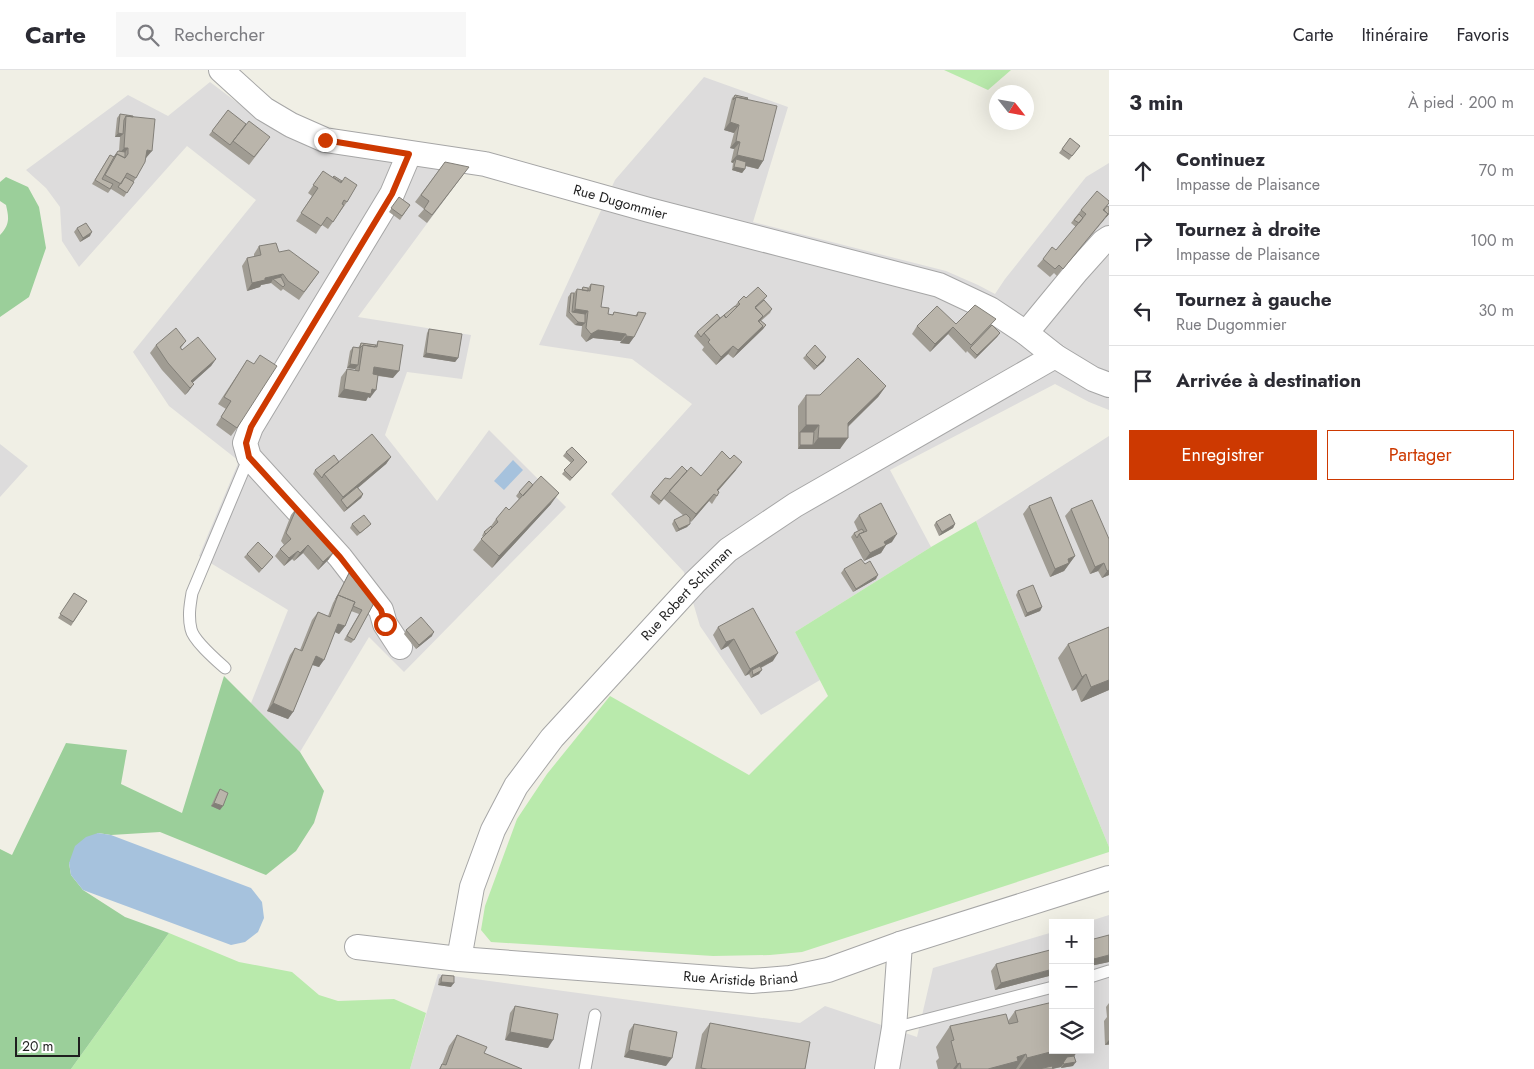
<!DOCTYPE html>
<html lang="fr">
<meta charset="utf-8">
<style>
body{margin:0;font-family:Jost,sans-serif;background:#f7f7f7;color:#2b2b33}
.controls{position:absolute;right:15px;bottom:15px;display:grid;overflow:hidden;border-radius:0px;box-shadow:0 5px 20px #0002}
.controls button{width:45px;height:45px;display:grid;place-items:center;padding:0;border:0;border-bottom:1px solid #e1e1e2;background:#fff;color:#2b2b33;font:25px sans-serif}
.compass{position:absolute;left:989px;top:15px;width:45px;height:45px;border-radius:50%;background:#fff;box-shadow:0 5px 20px #0002;rotate:121deg}
.scale{position:absolute;left:15px;bottom:12px;width:65px;box-sizing:border-box;padding-left:5px;border:2px solid #1f1f1f;border-top:0;font-size:14px;line-height:18px;white-space:nowrap;color:#1f1f1f;-webkit-text-stroke:4px #fff;paint-order:stroke}
.stop{position:absolute;width:15px;height:15px;margin:-11px;border:4px solid #cd3901;border-radius:50%;background:#fff}
.stop.end{background:#cd3901;border-color:#fff;box-shadow:0 1px 5px #0008}
.list{margin:0;padding:0;list-style:none}
h2{display:flex;justify-content:space-between;align-items:center;height:65px;margin:0;padding:0 20px;font-size:21px}
h2 small{font-size:16px;font-weight:400;color:#7c7c81}
.list li{display:grid;grid-template-columns:32px 1fr auto;gap:15px;align-items:center;box-sizing:border-box;height:70px;padding:0 20px;border-top:1px solid #e1e1e2}
.list b{display:block;font-size:19px;white-space:nowrap}
.list p{margin:0;font-size:16px;white-space:nowrap;color:#7c7c81}
.list em{font-size:16px;font-style:normal;color:#7c7c81}
.actions{display:flex;gap:10px;padding:15px 20px}
.actions a{flex:1;padding:11px 0;border:1px solid #cd3901;border-radius:0px;text-align:center;font-size:18px;color:#cd3901}
.actions .main{background:#cd3901;color:#fff}
.icon{flex:none;width:28px;height:28px;fill:none;stroke:currentColor;stroke-width:2;stroke-linecap:round;stroke-linejoin:round}
.map{position:relative;flex:none;width:1109px;height:999px;overflow:hidden}
header{display:flex;align-items:center;gap:30px;box-sizing:border-box;height:70px;padding:0 25px;background:#fff;border-bottom:1px solid #e1e1e2}
header strong{font-size:24px}
nav{display:flex;gap:28px;margin-inline-start:auto;font-size:18px}
.search{width:350px;height:45px;background:#f7f7f7;display:flex;align-items:center;gap:12px;box-sizing:border-box;padding:0 18px;border-radius:0px;color:#7c7c81;font-size:19px}
main{display:flex}
aside{flex:1;background:#fff}
.map>svg:first-child{display:block}
</style>
<header>
<strong>Carte</strong>
<div class="search"><svg class="icon" aria-label="search" viewBox="0 0 24 24"><circle cx="10" cy="10" r="6"/><path d="M15 15l6 6"/></svg>Rechercher</div>
<nav><a>Carte</a><a>Itinéraire</a><a>Favoris</a></nav>
</header>
<main>
<div class="map">
<svg width="1109" height="999" viewBox="0 0 1109 999">
<rect width="100%" height="100%" fill="#f0efe5"/>
<!-- residential -->
<path fill="#dddcdc" d="M704 7 788 37 753 152 946 201 978 215 995 224 1005 209 1086 107 1109 93V340L1089 332 1055 314 890 400 931 477 795 562 820 610 761 645 700 556 684 502 611 424 692 334 632 289 539 275 615 110Z
M210 12 259 49 468 98 358 247 471 265 462 309 407 302 385 365 437 431 489 360 566 437 404 602 369 567 300 682 251 633 288 540 199 486 239 391 169 336 133 282 256 130 187 76 79 197 62 171 60 137 46 118 26 100 128 25 168 46Z
M1109 366V777L976 451Z
M0 374 28 396 0 427Z
M1109 845V999H410L438 904 800 953 825 936 917 967 933 898 1053 862V980H1090V853H1084Z"/>
<!-- grass -->
<path fill="#b9eaac" d="M944 0H1011L988 20Z
M976 451 1109 777V782L802 882 770 885 713 886 491 872 481 860 485 836 517 749 547 704 610 626 749 705 828 626 795 562 931 477Z
M169 863 239 892 292 902 319 925 338 931 394 929 426 943 410 999H71Z"/>
<!-- forest -->
<path fill="#9bcf9a" d="M6 107 28 117 39 137 46 178 29 227 0 247V165C10 154 9 148 6 135L0 131V112Z
M224 606 300 682 324 721 314 753 296 781 266 805 160 762 111 765 98 763 69 793 71 805 83 820 125 847 169 863 71 999H0V779L12 785 66 673 127 680 121 714 182 743Z"/>
<!-- water -->
<path fill="#a6c2dd" d="M513 390 523 400 504 420 494 411Z
M98 763 111 765 251 818 262 832 264 848 258 862 245 872 231 875 83 820 71 805 69 793 75 776 86 767Z"/>
<g fill="none" stroke-linecap="round" stroke-linejoin="round">
<defs>
<path id="lane" d="M225 598C216 590 193 570 191 559 188 546 190 535 192 523L249 387
M1090 907 1109 901
M894 958 1053 917
M585 999 595 945"/>
<g id="street">
<path id="s1" d="M221 0 264 39 291 55 325 70 485 94 649 140 939 215 990 239 1026 263 1055 286 1093 309 1109 315"/>
<path d="M1026 263 1077 201 1103 172 1109 168"/>
<path d="M400 577 385 554 381 540 340 487 249 387 245 373 251 357 392 124 409 84"/>
<path id="s2" d="M357 877 459 889 752 911 790 908 828 900 900 874 1109 808"/>
<path id="s3" d="M459 889 472 817 493 760 516 716 552 668 695 512 728 480 795 435 1055 286"/>
<path d="M887 999 894 958 900 874"/>
</g>
</defs>
<!-- lane casing -->
<use href="#lane" stroke="#a6a6a6" stroke-width="13"/>
<!-- street casing -->
<use href="#street" stroke="#a6a6a6" stroke-width="26"/>
<!-- lane -->
<use href="#lane" stroke="#fff" stroke-width="11"/>
<!-- street -->
<use href="#street" stroke="#fff" stroke-width="24"/>
</g>
<!-- wall -->
<path fill="#a09c93" d="M735 25 747 29 763 91 758 99 745 96V99L742 103 732 100 733 93 731 92 734 79 730 78 734 63 724 60 732 28Z
M228 40 265 74 249 95 209 65Z
M120 44 133 47 146 88 136 108 124 127 111 119 108 123 92 114 110 85 114 87 118 81H119L120 67H115L117 48Z
M1070 68 1080 76 1069 90 1059 83Z
M445 92 463 105 427 153 418 146 424 139 415 132Z
M323 101 347 132 328 159 322 155 316 164 296 151 312 126 308 123Z
M399 127 410 135 400 150 389 142Z
M1109 133 1057 206 1054 203 1050 207 1037 196 1043 189 1056 180 1076 157 1071 153 1081 140Z
M77 158 90 166 80 172 74 162Z
M259 176 279 182 319 202 299 230 283 219 281 221 271 213 261 215 260 217 247 221 242 196 247 188 254 187V184Z
M591 214 601 237 608 244 612 245 614 242 635 246 638 242 634 267 629 274 620 273 621 271 593 268 586 272 581 266 582 256 575 255 566 246 568 227 571 223H574L577 219 581 220 583 217 588 218Z
M767 226 764 230 772 239 770 243 761 251 766 255 763 259 733 288 728 284 716 295 702 280 704 277 694 266 697 262 724 245 735 236 738 232 746 228Z
M956 254 992 255 1000 263 997 267 975 289 967 281 966 283 948 264 930 282 912 264 917 256Z
M429 259 458 288 455 292 423 287 427 263Z
M186 271 181 278 182 280 216 289 211 296 192 313 194 314 188 322 185 325 162 300 150 283 156 275Z
M378 271 393 308 378 306 370 328 368 327 366 331 338 327 341 307 347 299 355 300V299L347 298 350 281 353 277 358 278 361 273 376 275Z
M806 285 824 291 814 300 803 288Z
M247 290 237 358 231 366 216 355 226 339 218 334Z
M886 316 878 327 848 357 840 379H798V336L806 325H820Z
M566 382 587 392 570 411 562 404 571 393 563 386Z
M391 387 386 394 358 418 363 424 361 428 344 442 313 404 315 400 339 392Z
M736 400 718 421 717 426 712 434 709 431 691 452 690 451 687 457 676 462 672 454 674 450 684 446 664 429 659 435 650 427 652 423 670 409 687 401 701 406Z
M519 422 551 434 492 498 473 480 483 467 482 466 484 462 491 456 496 449 509 440 519 429 516 426Z
M1029 436 1075 486 1064 501 1050 507 1023 444Z
M297 437 329 489 318 500 303 483 294 491 292 489 284 496 275 486 280 479 284 475 281 471 291 445Z
M1071 439 1109 469V505L1102 508 1098 501 1090 504 1065 446Z
M859 445 892 472 886 475 881 483 864 491 851 467 854 463 858 461 854 452Z
M936 452 955 454 953 458 939 466 934 455Z
M352 454H371L368 457 357 466 350 458Z
M247 484 273 487 259 503 244 487Z
M865 494 876 509 853 522 841 503 844 499Z
M349 503 374 533 354 570 351 573 344 570 359 544 351 541 345 556 339 564 335 562 319 597 312 595 293 642 288 649 267 641 290 585 295 578 300 580 312 550 318 542 328 546 333 533Z
M1018 521 1042 537 1040 541 1025 547 1016 525Z
M74 523 87 531 71 556 58 548Z
M718 557 773 591 761 598 759 604 751 608 749 604 745 606 728 576 721 580 713 565Z
M1109 557V620L1081 632 1076 619 1072 621 1058 588 1068 574Z
M406 560 432 566 416 579 404 564Z
M220 719V740L211 736 217 723Z
M1090 870 1109 892 1090 896Z
M996 894 1049 906 995 920 991 901Z
M442 905 451 917 438 915 439 909Z
M1109 933V983V975H1105L1104 951 1107 947 1106 937Z
M515 936 548 978 505 970 510 943Z
M1015 941 1053 980H1078L1074 986 1073 996 1061 998V997L1053 999H938L936 991 939 988 936 977 950 956 1008 951Z
M710 953 805 999H695L702 964Z
M634 954 666 996 624 987 629 961Z
M457 965 484 983 522 999H439L442 994 449 976Z"/>
<!-- shaded-wall -->
<path fill="#827f78" d="M730 52 739 55 734 63 724 60Z
M118 63 123 64 120 67H115Z
M736 71 740 72 734 79 730 78Z
M124 78H128L123 86 118 85Z
M147 80 152 81 146 88H141Z
M737 85 763 91 758 99 735 93 736 89 733 93 731 92Z
M734 97 745 99 742 103 732 100Z
M1108 144H1109L1057 206 1063 199Z
M92 162 90 166 80 172 83 168Z
M283 204 278 211 273 209 271 213 261 215 260 217 247 221 252 213 265 208Z
M575 239 588 241 583 248 571 244Z
M578 252 585 253 582 256 575 255Z
M766 255 763 259 733 288 738 280 763 256Z
M953 257 948 264 930 282 935 274Z
M598 260 626 264 621 271 593 268 586 272 591 264Z
M1000 263 997 267 975 289 977 285Z
M626 266 634 267 629 274 620 273Z
M733 276 728 284 716 295 721 287Z
M426 283 458 288 455 292 423 287Z
M826 287 824 291 814 300 817 296Z
M216 289 211 296 189 316 191 311Z
M350 294 358 295 355 299 347 298Z
M374 297 399 301 393 308 369 304Z
M194 314 188 322 185 325 190 318Z
M886 316 878 327 840 364 848 353Z
M344 319H372L376 320 370 328 368 327 366 331 338 327Z
M806 355H819L811 366 800 362Z
M818 368H848L840 379H798L800 375H813Z
M391 387 386 394 342 431 341 430 343 427Z
M742 392 736 400 715 424 717 420Z
M559 423 551 434 492 498 499 486Z
M363 424 361 428 344 442 347 438Z
M714 424 709 431 691 452 696 444Z
M690 454 687 457 676 462 679 459Z
M955 454 953 458 939 466 942 462Z
M897 464 892 472 886 475 881 483 864 491 870 483 884 472Z
M308 475 303 483 294 491 300 483Z
M298 481 292 489 284 496 289 488Z
M335 481 329 489 318 500 323 492Z
M1075 486 1064 501 1050 507 1055 499 1068 489Z
M1104 493 1098 501 1090 504 1095 497Z
M1109 500V505L1102 508 1107 501Z
M878 505 876 509 853 522 856 519Z
M1042 537 1040 541 1025 547 1027 543Z
M338 554 345 556 339 564 333 561Z
M434 562 432 566 416 579 419 575Z
M734 569 728 576 721 580 726 572Z
M778 583 773 591 752 602V600L749 604 745 606 750 599Z
M316 586 324 590 319 597 310 594Z
M762 600 759 604 751 608 753 605Z
M1086 604 1076 619 1072 621 1082 607Z
M1109 610V620L1081 632 1091 617Z
M273 633 293 642 288 649 267 641Z
M214 733 223 736 220 740 211 736Z
M1109 885V892L1090 896V895L1094 889Z
M1053 899V902L1049 906 995 920 1001 913Z
M441 912 454 913 451 917 438 915Z
M510 962 553 970 548 978 505 970Z
M1109 970V974L1105 975Z
M629 980 672 988 666 996 624 987Z
M1058 980H1078L1072 990 1065 991 1061 997 1051 999H1019L1027 988Z
M1026 984 1016 999H988L1017 987Z
M1076 992 1073 996 1061 998 1064 994Z
M960 993 956 999H953L957 994Z"/>
<!-- building -->
<path fill="#bab5ab" stroke="#827f78" d="M735 25 748 28 747 29 736 27 733 30Z
M736 27 777 36 763 91 737 85 740 72 736 71 739 55 730 52Z
M228 40 246 54 230 75 212 61Z
M120 44 133 46V47L126 46 124 50 123 64 118 63Z
M126 46 155 49 152 81 147 80 145 92 136 108 127 103 121 114 105 105 117 84 125 88 128 84V78H124Z
M249 51 270 67 254 87 233 71Z
M1070 68 1080 76 1072 86 1062 79Z
M118 81 125 82V88L117 84 114 87Z
M110 85 114 87 102 109 113 114 110 119 95 110Z
M736 89 746 92 745 99 734 97Z
M445 92 469 97 432 145 424 139 429 131 421 125Z
M323 101 341 113 345 107 357 115 347 132 344 130 342 134 344 135 333 152 327 147 321 156 301 143 318 118 313 115Z
M334 106 342 111 341 112 333 107Z
M125 107 134 112 127 123 118 117Z
M1097 121 1109 131V133L1103 140 1108 144 1063 199 1059 195 1055 199 1043 189 1052 177 1056 180 1086 144 1081 140Z
M399 127 410 135 402 146 391 138Z
M1107 136 1109 137V143L1106 147 1108 144 1104 140Z
M1079 144 1083 148 1079 153 1074 150Z
M86 153 92 162 83 168 77 158Z
M276 173 279 182 289 180 319 202 304 222 288 211 283 204 265 208V210L252 213 247 188 261 185 259 176Z
M281 207 285 215 283 217 273 209Z
M591 214 604 216 601 237 609 238 608 244 613 245 614 242 637 246 638 242 646 243 634 267 626 266V264L598 260 591 264 586 258 588 241 575 239 577 219 590 221Z
M583 217 588 218V221L582 220Z
M758 217 767 226 755 237 763 246 758 251 763 256 738 280 733 276 721 287 708 272 710 270 704 263 724 245 726 248 740 234 738 232 744 226 746 228Z
M571 223H574L572 242 585 244V253L578 252 569 242Z
M764 230 772 239 760 250 763 246 755 238Z
M975 235 996 249 971 275 953 257 935 274 917 256 937 236 956 254Z
M735 236 737 237 726 248 724 245Z
M717 244 720 248 704 263 701 267 697 262Z
M760 250 766 255 761 260 763 256 759 252Z
M992 255 1000 263 977 285 970 278Z
M176 258 186 271 180 277 182 280 198 267 216 289 191 311 194 314 190 318 168 293 156 275Z
M429 259 462 264 458 288 426 283Z
M378 271 403 275 399 301 374 297 373 304 378 305 376 320 372 319 371 324 344 319 347 299 359 301 363 275 377 277Z
M361 273 376 275 375 277 363 275 360 278Z
M815 275 826 287 817 296 806 285Z
M353 277 360 278 358 295 350 294Z
M260 285 277 296 237 358 221 347 231 331 224 327 247 290 254 294Z
M858 288 886 316 848 353V368H818L819 355H806V325H820Z
M800 362H814L813 375H800Z
M372 364 391 387 343 427 324 404Z
M572 377 587 392 572 408 564 400 574 390 566 382Z
M722 381 730 389 734 385 742 392 717 420 719 422 717 426 714 424 696 444 669 421 691 397 701 406Z
M334 385 339 392 324 404 322 408 315 400Z
M682 396 687 401 661 431 652 423 665 408 670 409Z
M541 406 559 423 499 486 481 469 498 452 496 449 506 437 509 440Z
M529 411 533 415 523 426 519 422Z
M357 417 363 424 347 438 341 430Z
M1051 427 1075 486 1068 489 1069 493 1055 499 1029 436Z
M1092 430 1109 469V500L1107 501 1104 493 1095 497 1071 439Z
M881 433 897 464 884 472 886 475 870 483 859 464 867 461 859 445Z
M297 437 335 481 323 492 308 475 300 483 298 481 289 488 280 479 291 469 286 463Z
M686 444 690 448V454L679 459 674 450Z
M950 444 955 454 942 462 936 452Z
M364 445 371 454 360 463 352 454Z
M491 456 492 458 486 464 484 462Z
M862 459 864 462 859 464 857 468 854 463Z
M258 472 273 487 262 499 247 484Z
M861 489 865 494 870 491 878 505 856 519 844 499Z
M349 503 374 533 354 570 347 566 362 540 353 536 355 532 338 525 336 529Z
M1033 515 1042 537 1027 543 1018 521Z
M74 523 87 531 73 552 60 544Z
M338 525 355 532 345 556 338 554 324 590 316 586 293 642 273 633 295 578 302 581 318 542 330 547Z
M753 538 778 583 750 599 734 569 726 572 718 557Z
M421 547 434 562 419 575 406 560Z
M1109 557V610L1091 617 1086 604 1082 607 1068 574Z
M760 596 762 600 753 605 752 600Z
M220 719 228 723 223 736 214 733Z
M1109 865V885L1094 889 1090 874V870Z
M1050 880 1053 891V899L1001 913 996 894Z
M442 905 454 906V913L441 912Z
M1053 932V980H1058L1027 988 1026 984 1017 987 1018 991 988 999H961L960 993 957 994 951 971 954 970 950 956 1006 944 1009 954 1018 952 1015 941Z
M515 936 558 944 553 970 510 962Z
M710 953 810 972 805 999H707L701 998Z
M634 954 677 962 672 988 629 980Z
M457 965 487 977 484 983 522 999H440L442 994 446 995Z
M1074 986 1076 992 1064 994 1063 993 1067 987Z
M1052 996 1053 999H1039Z"/>
<g fill="none" stroke-linecap="round" stroke-linejoin="round">
<!-- route -->
<path stroke="#cd3901" stroke-width="6" d="M325 70 409 84 392 124 251 357 246 373 249 387 340 487 381 540 385 554"/>
</g>
<g text-anchor="middle" dominant-baseline="central" stroke-width="4.5" stroke-linejoin="round" paint-order="stroke">
<!-- street labels -->
<g font-size="14" fill="#1f1f1f" stroke="#fff">
<text stroke="none"><textPath href="#s1" startOffset="429">Rue Dugommier</textPath></text>
<text stroke="none"><textPath href="#s3" startOffset="441">Rue Robert Schuman</textPath></text>
<text stroke="none"><textPath href="#s2" startOffset="385">Rue Aristide Briand</textPath></text>
</g>
</g>
</svg>
<div class="controls">
<button>+</button>
<button>−</button>
<button><svg class="icon" aria-label="layers" viewBox="0 0 24 24"><path d="M12 4l9 5-9 5-9-5zM3 14l9 5 9-5"/></svg></button>
</div>
<svg class="compass" viewBox="-18 -18 36 36"><path d="M0-13l5 13h-10z" fill="#e53935"/><path d="M0 13l5-13h-10z" fill="#7c7c81"/></svg>
<div class="scale">20 m</div>
<div class="stop" style="left:385px;top:554px"></div>
<div class="stop end" style="left:325px;top:70px"></div>
</div>
<aside>
<h2>3 min<small>À pied · 200 m</small></h2>
<ul class="list">
<li><svg class="icon" aria-label="ahead" viewBox="0 0 24 24"><path d="M12 20V5M6 11l6-6 6 6"/></svg><div><b>Continuez</b><p>Impasse de Plaisance</p></div><em>70 m</em></li>
<li><svg class="icon" aria-label="right" viewBox="0 0 24 24"><path d="M7 20v-9h11M14 6l5 5-5 5"/></svg><div><b>Tournez à droite</b><p>Impasse de Plaisance</p></div><em>100 m</em></li>
<li><svg class="icon" aria-label="left" viewBox="0 0 24 24"><path d="M17 20v-9H6M10 6l-5 5 5 5"/></svg><div><b>Tournez à gauche</b><p>Rue Dugommier</p></div><em>30 m</em></li>
<li><svg class="icon" aria-label="arrive" viewBox="0 0 24 24"><path d="M6 21V4h12l-3 4 3 4H6"/></svg><div><b>Arrivée à destination</b></div></li>
</ul>
<div class="actions"><a class="main">Enregistrer</a><a>Partager</a></div>
</aside>
</main>
